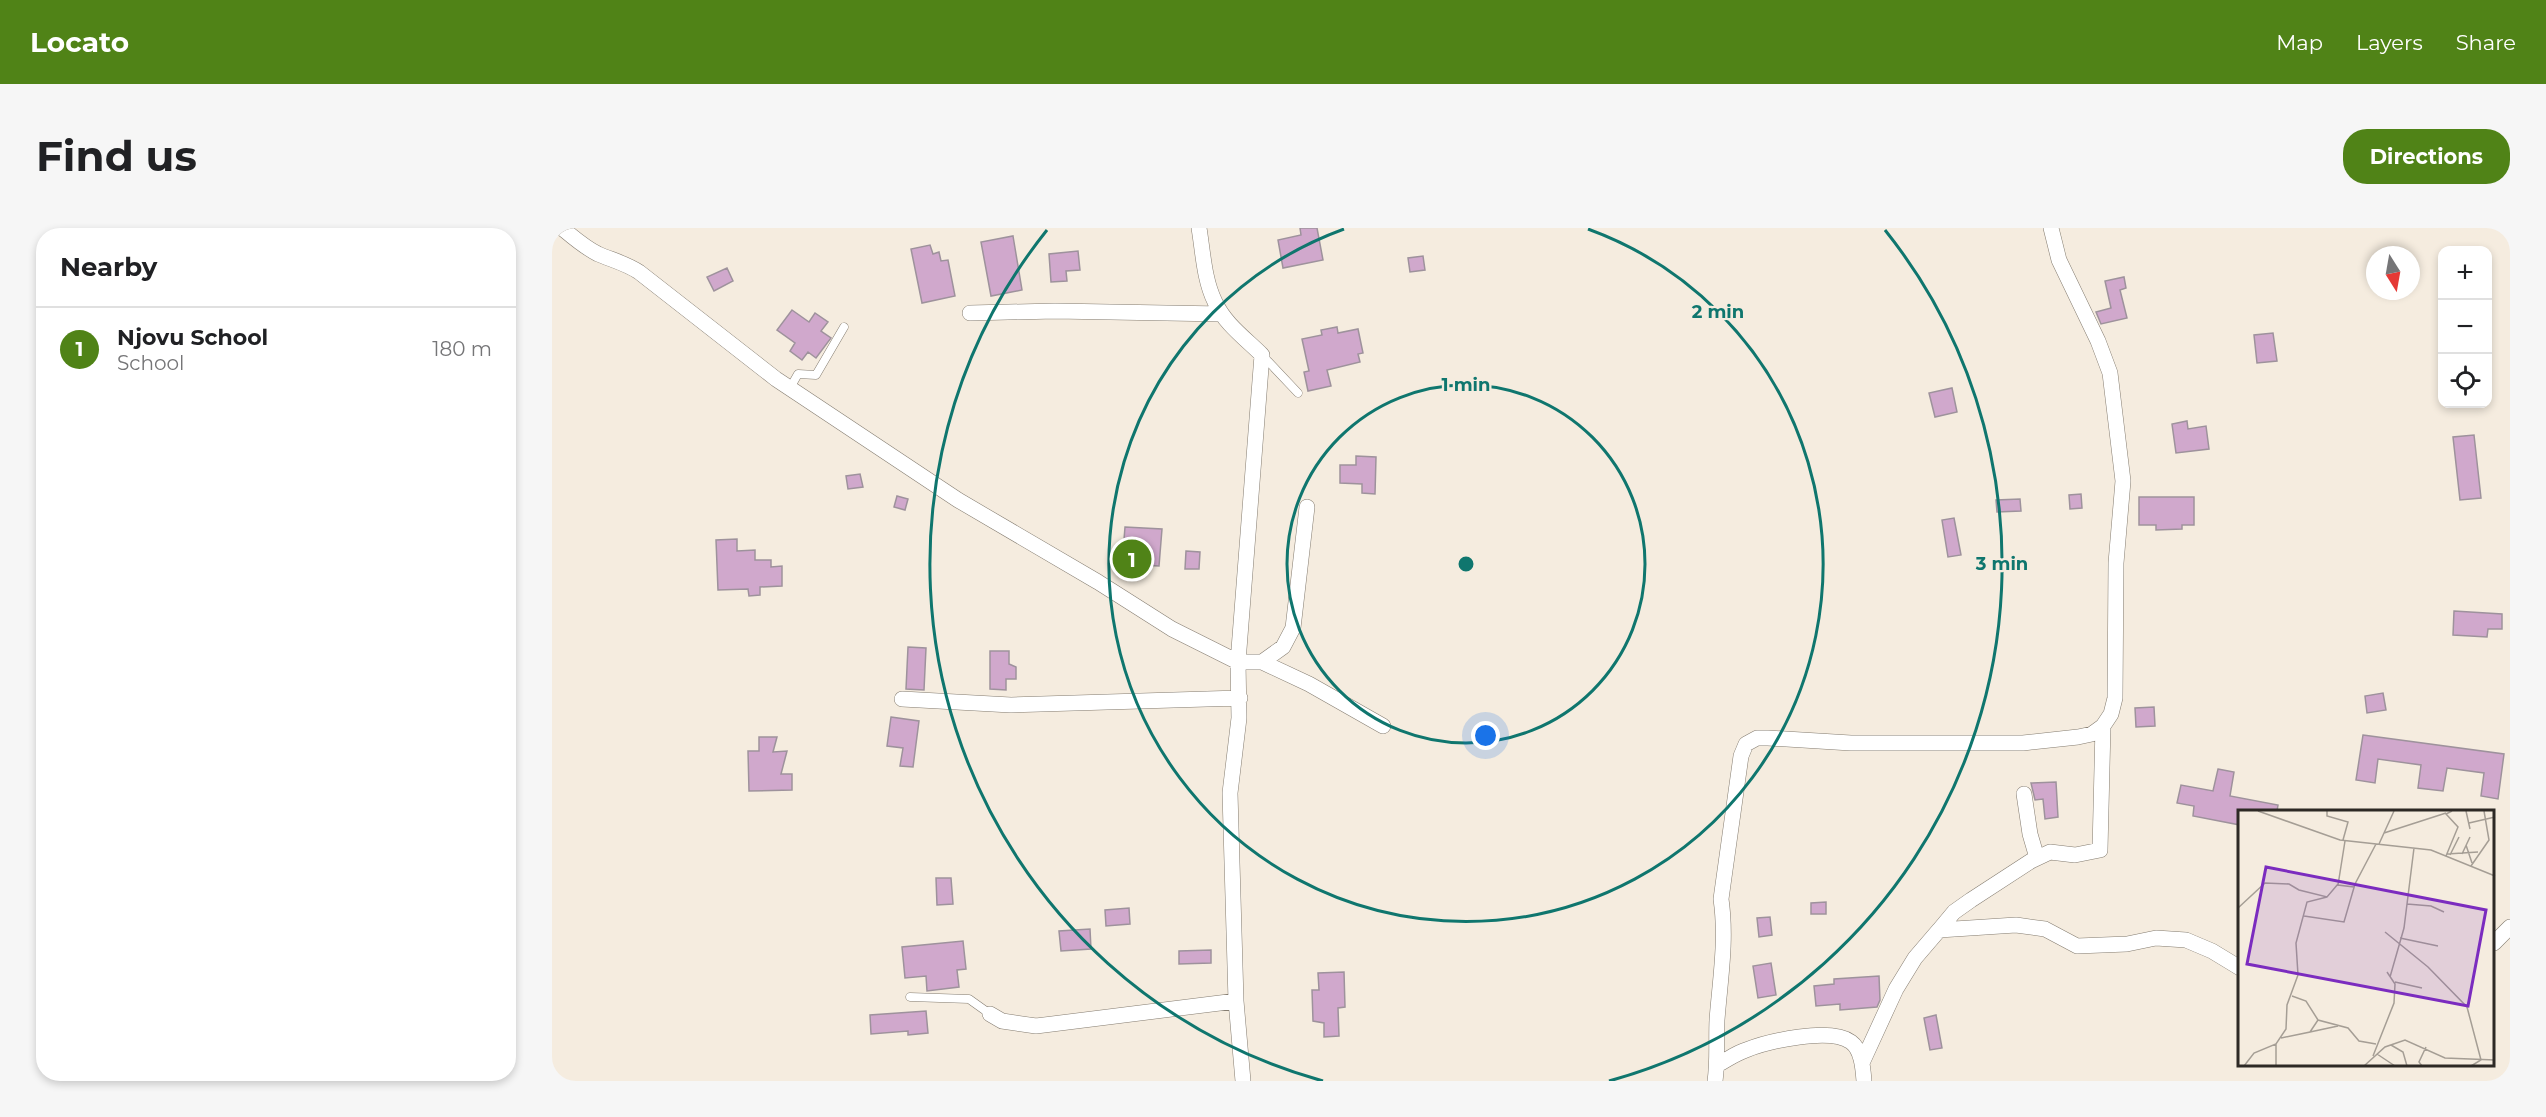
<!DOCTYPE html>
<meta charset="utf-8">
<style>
body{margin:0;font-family:Montserrat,sans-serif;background:#f6f6f6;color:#202124}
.controls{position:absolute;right:18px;top:18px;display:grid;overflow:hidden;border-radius:12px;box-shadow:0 3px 9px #0003}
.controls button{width:54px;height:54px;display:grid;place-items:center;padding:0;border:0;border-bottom:2px solid #e0e0e0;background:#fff;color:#202124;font:30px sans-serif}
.compass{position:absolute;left:1814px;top:18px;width:54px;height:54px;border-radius:50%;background:#fff;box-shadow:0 3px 9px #0003;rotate:169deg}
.you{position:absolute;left:934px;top:508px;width:21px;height:21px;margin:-15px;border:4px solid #fff;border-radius:50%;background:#1a73e8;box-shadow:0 0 0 9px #1a73e833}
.badge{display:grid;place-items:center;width:39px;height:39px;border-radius:50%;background:#508317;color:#fff;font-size:20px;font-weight:700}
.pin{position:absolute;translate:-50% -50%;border:3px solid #fff;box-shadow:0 2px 6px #0006}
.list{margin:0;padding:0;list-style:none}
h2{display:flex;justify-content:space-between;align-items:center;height:78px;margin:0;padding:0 24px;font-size:26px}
h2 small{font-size:20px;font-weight:400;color:#757577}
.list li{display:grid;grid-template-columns:39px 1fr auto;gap:18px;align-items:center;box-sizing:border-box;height:84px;padding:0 24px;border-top:2px solid #e0e0e0}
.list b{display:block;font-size:22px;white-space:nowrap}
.list p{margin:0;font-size:20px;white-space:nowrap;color:#757577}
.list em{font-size:20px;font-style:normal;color:#757577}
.icon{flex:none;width:33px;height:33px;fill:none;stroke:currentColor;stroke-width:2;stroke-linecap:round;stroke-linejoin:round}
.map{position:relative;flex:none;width:1958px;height:853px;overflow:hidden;border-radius:24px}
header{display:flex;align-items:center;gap:36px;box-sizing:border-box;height:84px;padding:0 30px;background:#508317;color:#fff}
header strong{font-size:28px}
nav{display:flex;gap:33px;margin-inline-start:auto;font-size:21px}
.intro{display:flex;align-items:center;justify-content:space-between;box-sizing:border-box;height:144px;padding:0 36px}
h1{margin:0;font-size:42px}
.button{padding:15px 27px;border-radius:24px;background:#508317;color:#fff;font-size:21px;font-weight:700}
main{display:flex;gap:36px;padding:0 36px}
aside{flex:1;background:#fff;border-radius:24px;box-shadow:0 3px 9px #0003}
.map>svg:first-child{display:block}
</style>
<header>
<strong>Locato</strong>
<nav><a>Map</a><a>Layers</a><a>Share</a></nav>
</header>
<div class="intro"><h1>Find us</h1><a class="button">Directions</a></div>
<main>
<aside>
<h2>Nearby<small></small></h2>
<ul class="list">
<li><span class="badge">1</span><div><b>Njovu School</b><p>School</p></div><em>180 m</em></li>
</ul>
</aside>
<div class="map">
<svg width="1958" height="853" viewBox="0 0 1958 853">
<rect width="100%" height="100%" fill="#f5ecdf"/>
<!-- building -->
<path fill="#d0a8cc" stroke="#9e929c" stroke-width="1.5" d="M748 0H765L771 32 731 40 726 12 749 7Z
M461 8 470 62 439 68 429 14Z
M378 17 381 26 387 24 389 33 396 32 403 68 370 75 359 21Z
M526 23 528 42 514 43 515 53 499 54 497 26Z
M871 28 873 42 858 44 856 30Z
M175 40 181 53 162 63 155 49Z
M1572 49 1574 60 1568 62 1575 90 1549 96 1544 84 1559 80 1553 53Z
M240 82 257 94 263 85 276 94 269 103 279 110 264 130 256 124 250 132 238 123 243 115 225 102Z
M785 99 786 105 806 101 811 125 806 126 808 134 775 142 779 158 756 163 752 144 757 143 750 111 770 107 769 102Z
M1721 105 1725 133 1705 135 1702 107Z
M1400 160 1405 184 1383 189 1377 165Z
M1635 193 1636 201 1654 198 1657 221 1624 225 1620 196Z
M1922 207 1929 270 1908 272 1901 209Z
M804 228 824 229 823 266 810 265V256L788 255V237H804Z
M308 246 311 259 296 261 294 248Z
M1529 266 1530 280 1518 281 1517 267Z
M345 268 356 271 353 282 342 279Z
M1587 269H1642V297H1630V301L1604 302V297H1587Z
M1468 271 1469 283 1445 284 1444 272Z
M1402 290 1409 327 1396 329 1390 292Z
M573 299 610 301 607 338 587 337V325L571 324Z
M185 311V323L203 322V332H219V339L230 338V358L208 359V367L197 368 196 361 166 362 164 312Z
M634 323 648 324 647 341H633Z
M1902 383 1950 386V401H1936L1935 409 1901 407Z
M356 419 374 420 372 462 354 461Z
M438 423H457V436L464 439V451H454V462L438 461Z
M1831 465 1834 482 1815 485 1813 468Z
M1602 479 1603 498 1584 499 1583 480Z
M339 489 367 493 361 539 348 538 351 520 335 518Z
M1811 507 1952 526 1946 571 1929 568 1932 545 1895 540 1891 563 1866 560 1869 537 1826 531 1823 555 1804 552Z
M207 509H225L221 524 235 523 229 546H240V562L197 563 196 523H207Z
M1666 541 1682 544 1678 568 1726 577 1725 583H1688V597L1641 588 1642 578 1625 575 1629 557 1661 563Z
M1504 554 1506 589 1493 591 1491 571 1483 572 1479 555Z
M384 650H399L401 676 385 677Z
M1274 674V686H1259V675Z
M577 680 578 696 554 698 553 682Z
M1218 689 1220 707 1207 709 1205 690Z
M538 701 539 721 509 723 507 703Z
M411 713 414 741 405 742 407 759 375 763 374 748 353 750 350 719Z
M659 722V735L627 736V723Z
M1219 735 1224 767 1206 770 1201 738Z
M792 744 793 779 786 780 787 808 772 809V795L761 793 760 762H767L766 745Z
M1327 748 1328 772 1325 779 1288 782V776L1264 778 1262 758 1282 756V751Z
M374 783 376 805 356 807V803L319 806 318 787Z
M1384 787 1390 820 1378 822 1372 790Z"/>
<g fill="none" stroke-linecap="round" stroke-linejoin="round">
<defs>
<path id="service" d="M711 128 746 165
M238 160 246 146 264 147 292 99
M358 769 417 771 438 786"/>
<path id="minor" d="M10 0C22 10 32 19 46 26 60 32 73 35 87 44L224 151 406 272 546 354 620 401 686 434H710L757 456 831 498
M647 0C651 24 652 52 663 74 672 95 694 111 710 127L686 434 687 490 678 565 684 773 691 853
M418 85 503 83 670 86
M710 434 731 419 741 400 755 279
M350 471 459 477 688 470
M1472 566 1478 606 1485 630
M1387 702 1402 684 1419 672 1479 633 1498 624 1523 627 1548 622 1551 498
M1942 715 1958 699
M438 786 450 793 484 798 684 773
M1310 835 1344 761 1363 730 1387 702 1464 697 1493 701 1525 718 1575 716 1604 710 1634 712 1660 723 1688 740
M1165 837C1175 832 1184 825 1194 822 1217 813 1278 799 1299 814 1310 822 1311 841 1312 853
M1163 853C1166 833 1164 813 1165 792 1168 752 1175 712 1169 671L1189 528 1194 516 1205 510H1216L1299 515H1471L1526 509 1540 506 1551 498 1559 486 1563 470 1564 335 1571 253 1558 145 1546 113 1507 32 1499 0"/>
</defs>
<!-- service casing -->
<use href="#service" stroke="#847c70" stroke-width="9"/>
<!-- minor casing -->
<use href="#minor" stroke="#847c70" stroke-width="16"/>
<!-- service -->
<use href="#service" stroke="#fff" stroke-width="8"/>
<!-- minor -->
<use href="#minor" stroke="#fff" stroke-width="15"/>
</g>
<!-- distance rings -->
<g fill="none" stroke="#0f766e" stroke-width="3">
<circle cx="914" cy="336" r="179"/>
<path d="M1036 1A357 357 0 1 1 792 1"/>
<path d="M771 853A536 536 0 0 1 495 2M1333 2A536 536 0 0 1 1057 853"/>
</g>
<!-- overview -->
<g transform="translate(1686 582)">
<rect width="256" height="256" fill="#f5ecdf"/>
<path fill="none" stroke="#a59e95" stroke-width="1.5" d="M20 1 102 30 193 40 257 66M89 1V6L110 12 105 30M228 1 232 19M231 13 257 7M146 23 208 3M107 31 100 75 116 77M141 34 156 1M228 35 234 53M209 44 240 42M224 44 232 27M212 45 221 27M208 46 220 17 208 4 214 1M233 56 251 30 246 1M169 94 193 96 206 102M0 98 27 73 51 74 61 80 89 87 100 74M66 106 106 112 117 74 138 34M147 122 190 157 229 197 243 250 233 256M162 128 200 136M152 167 166 118 176 38M157 172 184 178M54 186 68 191 80 210 110 218 121 231 138 234M72 222 100 216M43 228 72 222 80 210M38 234V256M153 235 165 242 169 256M139 244 157 256M135 246 156 193 157 174 149 162M6 256 16 243 38 234 48 219 49 195 60 165 58 133 69 92 89 87M126 256 147 237 167 230 207 248 257 250M184 256 181 252 188 237"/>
<path fill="#7b2cbf" fill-opacity="0.15" stroke="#7b2cbf" stroke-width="3" d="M28 57 248 100 230 196 9 154Z"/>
<rect width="256" height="256" fill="none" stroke="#2d2925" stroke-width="3"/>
</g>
<circle cx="914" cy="336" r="9" fill="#0f766e" stroke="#f5ecdf" stroke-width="3"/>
<g font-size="18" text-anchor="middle" font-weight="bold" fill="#0f766e" stroke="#f5ecdf" stroke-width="4.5" stroke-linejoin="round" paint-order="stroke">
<text x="1166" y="90">2 min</text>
<text x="914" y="163">1 min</text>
<text x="1450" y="342">3 min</text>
</g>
</svg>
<div class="controls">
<button>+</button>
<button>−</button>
<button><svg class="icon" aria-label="locate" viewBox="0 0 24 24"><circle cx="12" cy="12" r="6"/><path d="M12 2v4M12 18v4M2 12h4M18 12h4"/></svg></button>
</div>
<svg class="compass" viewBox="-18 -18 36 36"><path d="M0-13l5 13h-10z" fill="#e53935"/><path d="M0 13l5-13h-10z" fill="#757577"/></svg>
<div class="you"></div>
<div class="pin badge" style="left:580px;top:331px">1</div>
</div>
</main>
